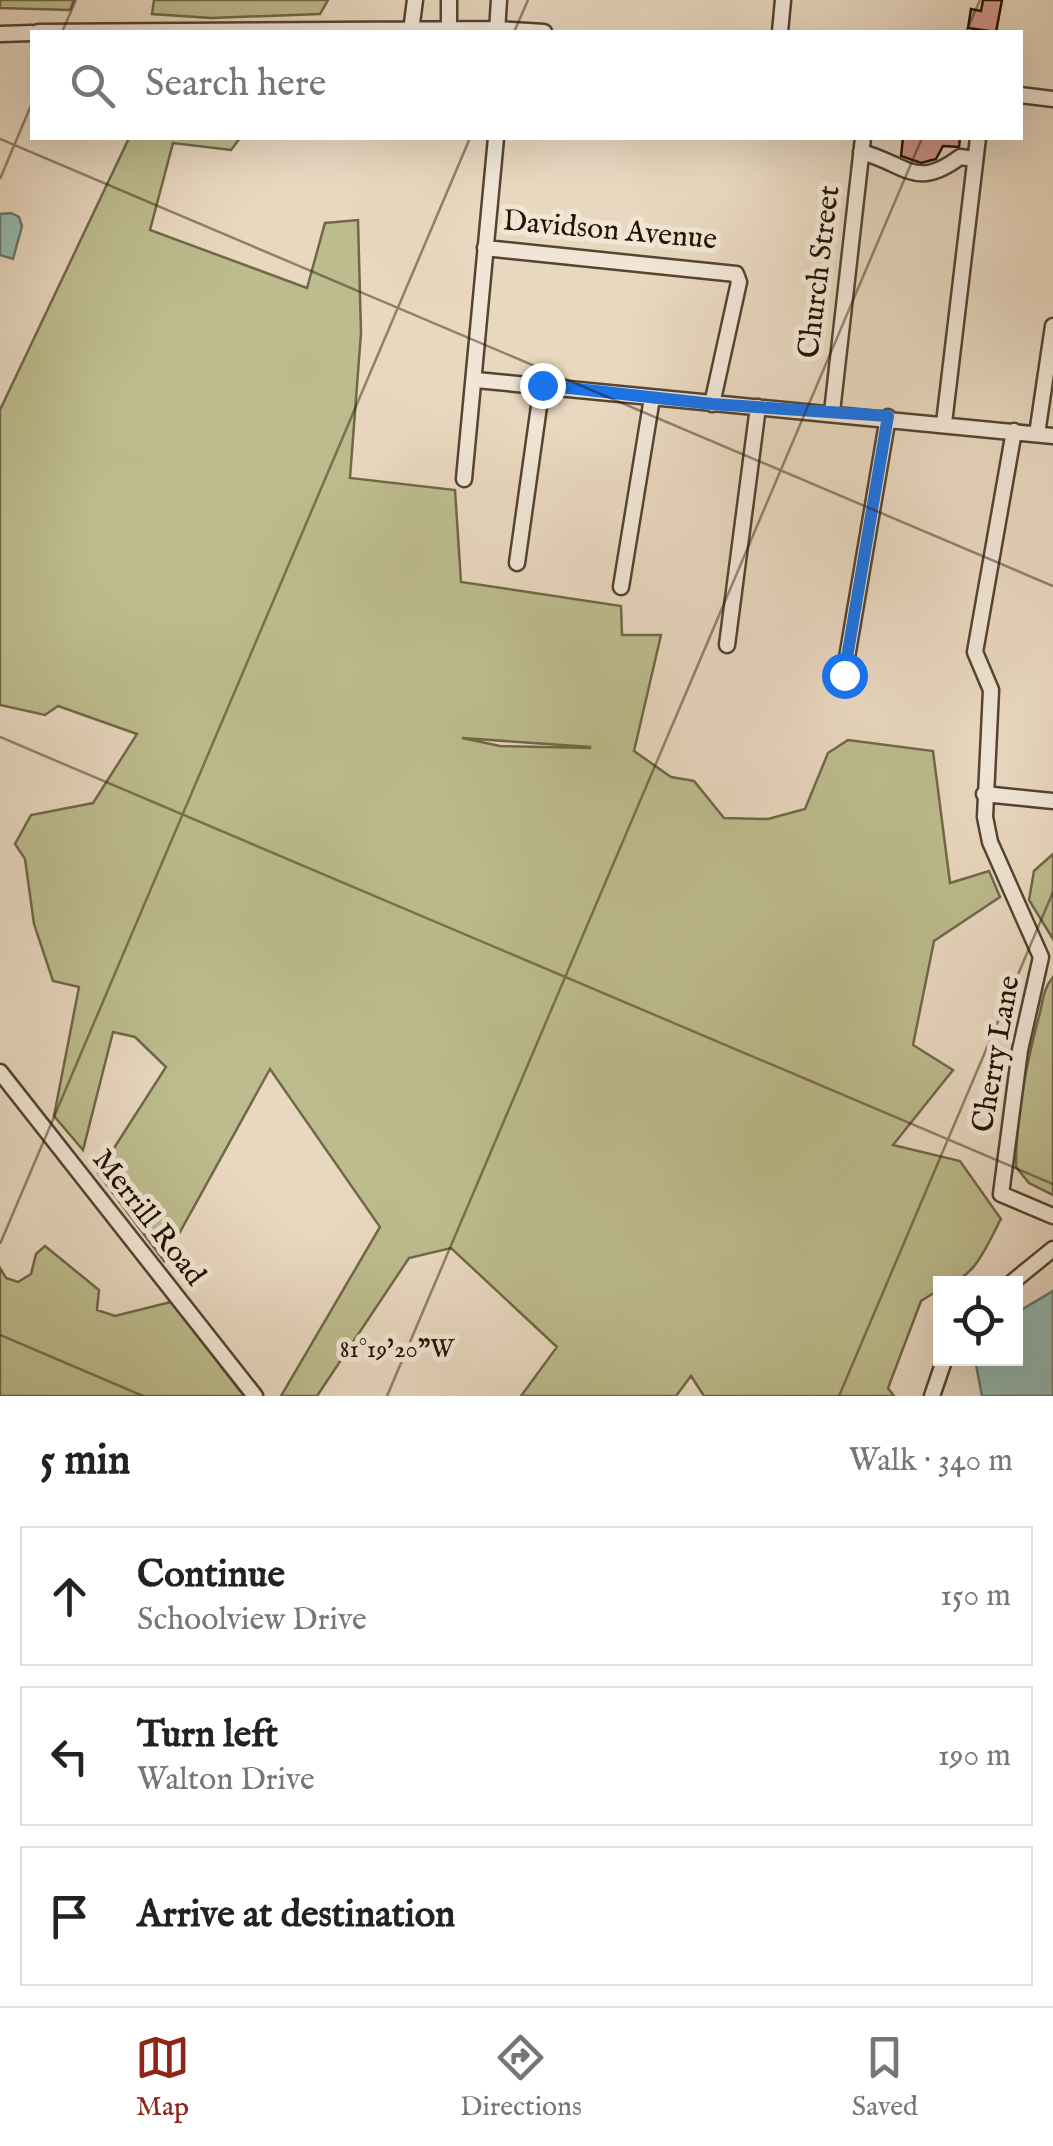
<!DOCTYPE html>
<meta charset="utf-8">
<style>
body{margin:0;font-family:"IM FELL English",serif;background:#f6f6f6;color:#222}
.controls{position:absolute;right:30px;bottom:30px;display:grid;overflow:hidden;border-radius:0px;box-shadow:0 10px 40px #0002}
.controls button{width:90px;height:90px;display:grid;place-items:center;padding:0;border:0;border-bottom:2px solid #e0e0e0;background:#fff;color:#222;font:50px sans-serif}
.stop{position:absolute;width:30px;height:30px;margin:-22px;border:8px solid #1a73e8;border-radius:50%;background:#fff}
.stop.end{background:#1a73e8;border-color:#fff;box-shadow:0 2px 10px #0008}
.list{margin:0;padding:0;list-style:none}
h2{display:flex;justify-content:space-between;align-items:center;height:130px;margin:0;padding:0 40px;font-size:42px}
h2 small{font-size:32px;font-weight:400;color:#767676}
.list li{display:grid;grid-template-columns:65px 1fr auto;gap:30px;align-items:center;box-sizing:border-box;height:140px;margin:0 20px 20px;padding:0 20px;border:2px solid #e0e0e0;border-radius:0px}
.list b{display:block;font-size:38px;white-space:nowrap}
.list p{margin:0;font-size:32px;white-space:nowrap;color:#767676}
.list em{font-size:32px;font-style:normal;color:#767676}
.icon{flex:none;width:55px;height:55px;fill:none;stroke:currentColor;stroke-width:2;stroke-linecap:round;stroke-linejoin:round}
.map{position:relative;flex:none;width:1053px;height:1396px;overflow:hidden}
.search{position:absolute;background:#fff;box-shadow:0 10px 40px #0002;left:30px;right:30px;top:30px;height:110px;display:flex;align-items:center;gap:25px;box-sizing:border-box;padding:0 35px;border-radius:0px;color:#767676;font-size:38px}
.sheet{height:610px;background:#fff}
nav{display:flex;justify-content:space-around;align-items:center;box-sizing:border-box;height:140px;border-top:2px solid #e0e0e0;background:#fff;font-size:28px;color:#767676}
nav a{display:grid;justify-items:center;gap:5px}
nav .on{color:#8f2418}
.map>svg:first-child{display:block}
</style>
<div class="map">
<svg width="1053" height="1396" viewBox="0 0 1053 1396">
<rect width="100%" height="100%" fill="#e9d8c0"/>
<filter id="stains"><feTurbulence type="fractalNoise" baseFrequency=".002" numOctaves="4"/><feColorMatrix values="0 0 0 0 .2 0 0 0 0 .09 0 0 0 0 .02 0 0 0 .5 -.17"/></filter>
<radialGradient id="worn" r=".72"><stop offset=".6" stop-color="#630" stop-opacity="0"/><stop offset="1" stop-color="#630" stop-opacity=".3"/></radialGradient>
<!-- green -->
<path fill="#bdbc8e" stroke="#706847" stroke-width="2.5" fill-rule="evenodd" d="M0 0H74L70 10 0 8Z
M154 0H328L320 14 211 18 152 14Z
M129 138H240L231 150 173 143 150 230 307 288 325 223 358 220 361 333 350 478 455 490 461 582 621 606 622 635H661L634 751 671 777 694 781 724 818 768 819 805 809 828 753 848 740 933 751 950 883 989 871 1000 897 934 941 913 1045 953 1070 893 1145 960 1161 1001 1219C987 1244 974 1284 940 1284V1289L921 1301 888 1388 894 1396H704L691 1376 676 1396H521L557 1347 451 1248 409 1258 317 1396H281L380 1227 270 1069 164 1261 98 1173 166 1067 135 1037 113 1032 83 1150 54 1116 79 987 53 981 34 924 25 859 15 844 31 815 93 803 137 734 58 706 45 715 0 705V410ZM462 738 590 747V748L500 746Z
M1053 854V939L1029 900 1034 871Z
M1053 977V1195L1029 1183 1016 1167C1016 1115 1025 1071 1038 1020 1043 1004 1042 990 1053 977Z
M45 1246 99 1290 97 1310 115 1316 171 1302 244 1396H0V1268L6 1278 18 1282 31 1274 36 1254Z"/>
<!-- water -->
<path fill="#97bab3" stroke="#69776b" stroke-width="2.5" d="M11 213 19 217 22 226 13 259 0 255V214Z
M1053 1291V1396H982L975 1359 1016 1358V1313Z"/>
<!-- building -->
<path fill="#d6988c" stroke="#241300" stroke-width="2.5" d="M983 0H1002L996 32 968 28 971 9 981 11Z
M903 138H960L959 147 943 146 936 159 921 163 901 156Z"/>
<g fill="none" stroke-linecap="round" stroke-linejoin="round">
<defs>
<path id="minor" d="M449 30V0
M411 31 415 0
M38 32 496 29 544 32
M497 32 499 0
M780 32 783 0
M0 34 32 33
M1020 95 1053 99
M861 152C905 163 915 191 960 157L975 159
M485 248 736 274 739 282 712 404
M476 380 1053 436
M832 412 863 138
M944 423 978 138
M1014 431 975 652 991 690 985 817 990 842 1041 957 1020 1050 1001 1194 1053 1216
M1037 434 1053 326
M464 479 496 138
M517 563 542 385
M621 587 652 398
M727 645 758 407
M844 675 888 417
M984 794 1053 801
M0 1072 255 1396
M1010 1284 1053 1249
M932 1396 945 1358"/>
</defs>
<!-- minor casing -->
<use href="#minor" stroke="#554430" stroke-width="19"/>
<!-- minor -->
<use href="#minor" stroke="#f1e6d6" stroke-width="14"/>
</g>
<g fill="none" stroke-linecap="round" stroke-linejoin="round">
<!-- route -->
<path stroke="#1a73e8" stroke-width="12" d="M542 385 712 404 888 416 844 675"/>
</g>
<!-- ticks -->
<path fill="none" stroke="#241300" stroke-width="2.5" stroke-opacity="0.45" d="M62 32 76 0M514 32 528 0M966 32 980 0M0 139 1053 586M0 179 32 103M0 737 1053 1184M0 1244 470 138M0 1335 143 1396M387 1396 922 138M839 1396 1053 892"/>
<g text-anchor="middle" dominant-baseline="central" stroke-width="10" stroke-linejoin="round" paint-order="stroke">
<!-- street labels -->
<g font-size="30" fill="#241300" stroke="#f1e6d6">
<text transform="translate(610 231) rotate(5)">Davidson Avenue</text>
<text transform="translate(820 272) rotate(-83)">Church Street</text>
<text transform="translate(997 1054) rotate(-80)">Cherry Lane</text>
<text transform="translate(148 1218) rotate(52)">Merrill Road</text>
</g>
</g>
<g font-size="25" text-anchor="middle" fill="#241300" stroke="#f1e6d6" stroke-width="10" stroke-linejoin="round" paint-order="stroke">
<text x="397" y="1357">81°19'20"W</text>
</g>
<rect width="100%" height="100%" filter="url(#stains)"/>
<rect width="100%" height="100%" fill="url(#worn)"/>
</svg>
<div class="controls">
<button><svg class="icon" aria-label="locate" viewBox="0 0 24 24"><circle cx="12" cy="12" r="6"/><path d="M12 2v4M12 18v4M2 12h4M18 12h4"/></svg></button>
</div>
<div class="stop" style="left:844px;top:675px"></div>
<div class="stop end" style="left:542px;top:385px"></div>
<div class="search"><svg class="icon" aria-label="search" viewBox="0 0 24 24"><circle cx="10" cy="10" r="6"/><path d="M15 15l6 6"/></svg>Search here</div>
</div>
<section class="sheet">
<h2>5 min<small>Walk · 340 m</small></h2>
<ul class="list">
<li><svg class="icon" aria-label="ahead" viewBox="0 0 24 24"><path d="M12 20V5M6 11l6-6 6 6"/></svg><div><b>Continue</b><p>Schoolview Drive</p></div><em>150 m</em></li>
<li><svg class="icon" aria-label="left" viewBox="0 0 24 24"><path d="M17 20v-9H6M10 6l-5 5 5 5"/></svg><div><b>Turn left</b><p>Walton Drive</p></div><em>190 m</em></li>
<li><svg class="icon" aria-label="arrive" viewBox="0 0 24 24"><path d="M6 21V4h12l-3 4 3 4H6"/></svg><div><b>Arrive at destination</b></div></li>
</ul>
</section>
<nav>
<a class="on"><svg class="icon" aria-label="map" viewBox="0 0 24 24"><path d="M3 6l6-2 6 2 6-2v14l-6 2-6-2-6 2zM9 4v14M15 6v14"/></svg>Map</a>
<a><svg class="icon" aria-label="directions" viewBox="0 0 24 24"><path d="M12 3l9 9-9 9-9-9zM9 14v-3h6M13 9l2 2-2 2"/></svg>Directions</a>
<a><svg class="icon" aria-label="saved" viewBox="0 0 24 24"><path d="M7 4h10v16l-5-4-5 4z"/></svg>Saved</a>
</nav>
